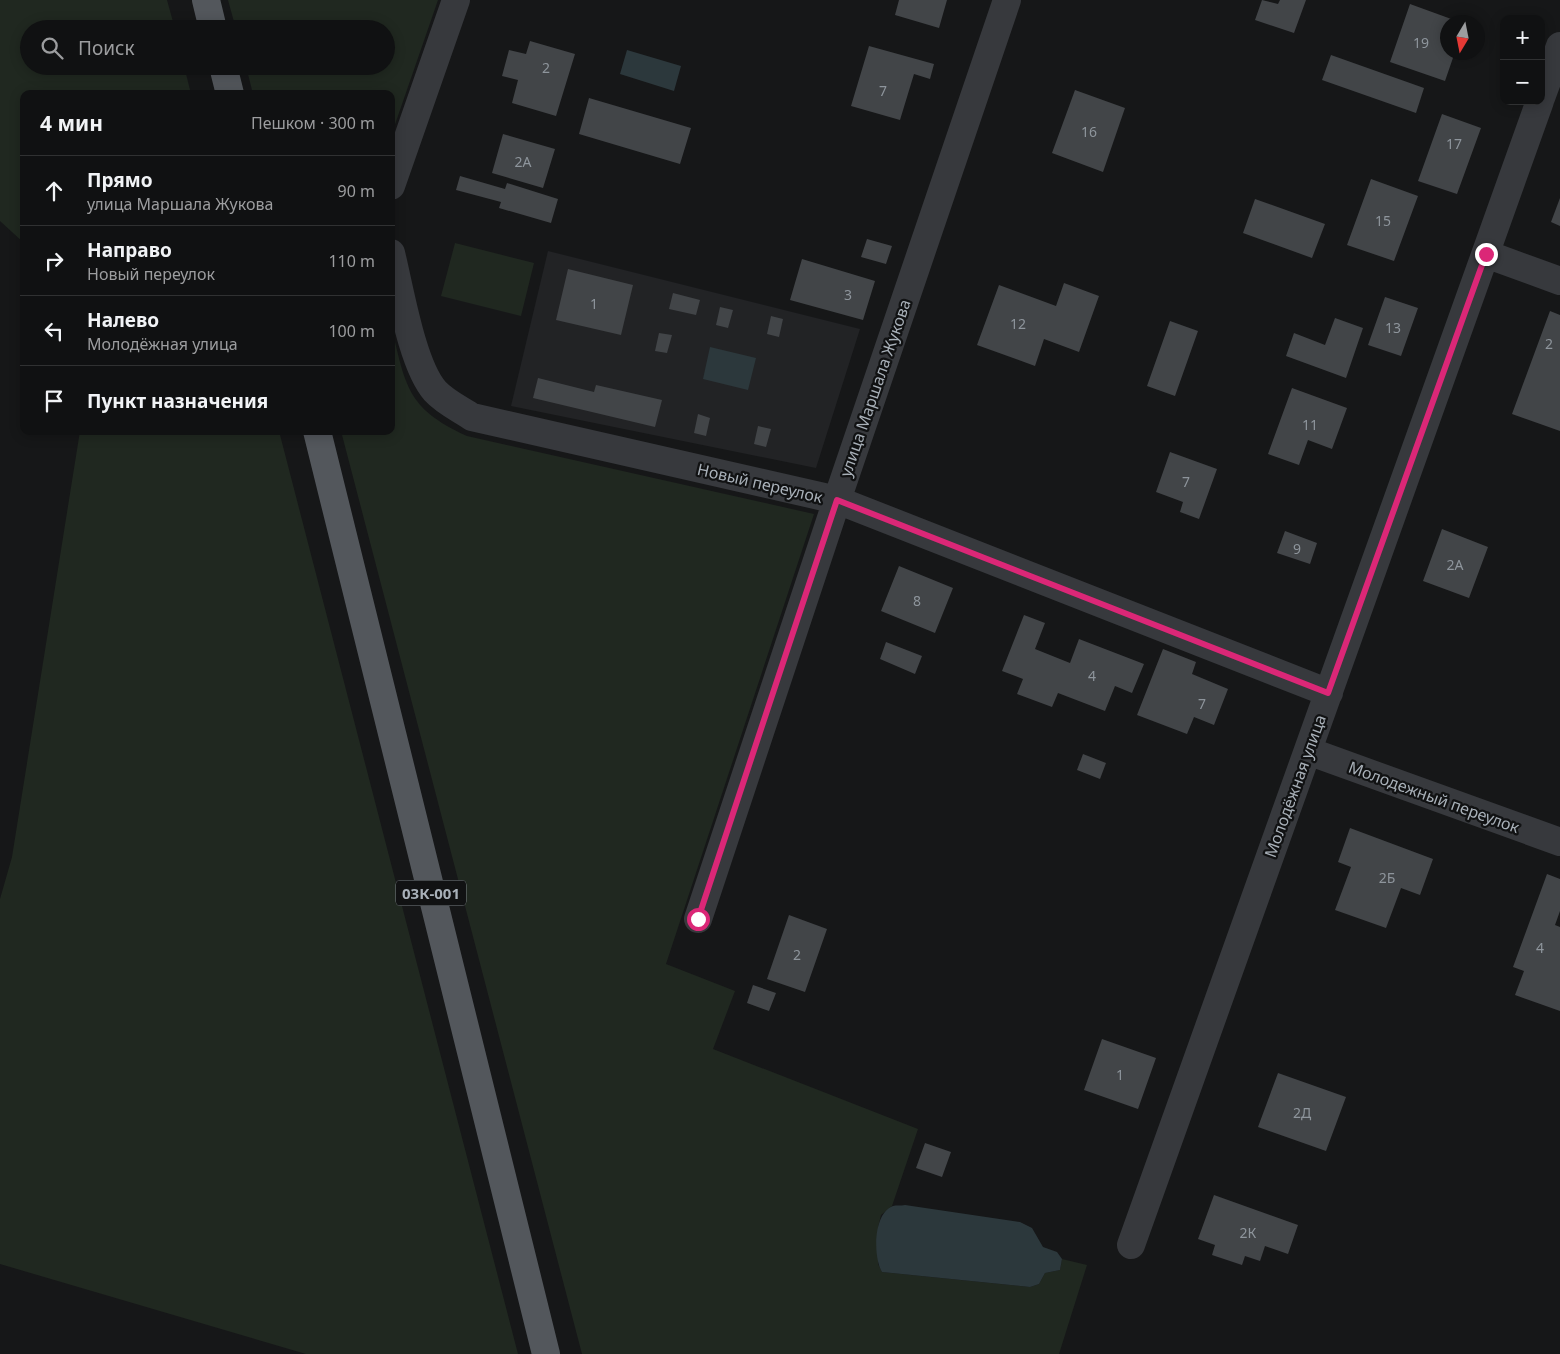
<!DOCTYPE html>
<html lang="ru">
<meta charset="utf-8">
<style>
body{margin:0;font-family:"Noto Sans",sans-serif;background:#1e1f20;color:#f1f3f6}
.controls{position:absolute;right:15px;top:15px;display:grid;overflow:hidden;border-radius:10px;box-shadow:0 2px 12px #0003}
.controls button{width:45px;height:45px;display:grid;place-items:center;padding:0;border:0;border-bottom:1px solid #303132;background:#101112;color:#f1f3f6;font:25px sans-serif}
.compass{position:absolute;left:1440px;top:15px;width:45px;height:45px;border-radius:50%;background:#101112;box-shadow:0 2px 12px #0003;rotate:190deg}
.stop{position:absolute;width:15px;height:15px;margin:-11px;border:4px solid #db2777;border-radius:50%;background:#fff}
.stop.end{background:#db2777;border-color:#fff;box-shadow:0 1px 5px #0008}
.list{margin:0;padding:0;list-style:none}
h2{display:flex;justify-content:space-between;align-items:center;height:65px;margin:0;padding:0 20px;font-size:21px}
h2 small{font-size:16px;font-weight:400;color:#9c9d9f}
.list li{display:grid;grid-template-columns:32px 1fr auto;gap:15px;align-items:center;box-sizing:border-box;height:70px;padding:0 20px;border-top:1px solid #303132}
.list b{display:block;font-size:19px;white-space:nowrap}
.list p{margin:0;font-size:16px;white-space:nowrap;color:#9c9d9f}
.list em{font-size:16px;font-style:normal;color:#9c9d9f}
.icon{flex:none;width:28px;height:28px;fill:none;stroke:currentColor;stroke-width:2;stroke-linecap:round;stroke-linejoin:round}
.map{position:relative;flex:none;width:1560px;height:1354px;overflow:hidden}
.search{position:absolute;background:#101112;box-shadow:0 2px 12px #0003;left:20px;top:20px;width:375px;height:55px;display:flex;align-items:center;gap:12px;box-sizing:border-box;padding:0 18px;border-radius:28px;color:#9c9d9f;font-size:19px}
.panel{position:absolute;background:#101112;box-shadow:0 2px 12px #0003;left:20px;top:90px;width:375px;height:345px;border-radius:10px}
.map>svg:first-child{display:block}
</style>
<div class="map">
<svg width="1560" height="1354" viewBox="0 0 1560 1354">
<rect width="100%" height="100%" fill="#161718"/>
<!-- built -->
<path fill="#222325" d="M548 251 860 329 816 468 511 406Z"/>
<!-- green -->
<path fill="#202820" d="M0 0H167L175 29H29V66H184L191 94H24V243L0 221Z
M228 0H438L391 136V94H253L246 66H386V29H236Z
M455 243 534 263 521 316 441 296Z
M391 325C406 386 406 408 467 436L814 514 666 964 735 991 713 1049 918 1129 892 1206 881 1215 878 1227V1264L882 1272 1030 1287 1039 1284 1045 1273 1060 1270 1062 1259 1087 1265 1059 1354H582L341 431H391Z
M80 431H279L518 1354H306L0 1264V899L12 857Z"/>
<!-- water -->
<path fill="#2c383c" d="M627 50 681 66 674 91 620 74Z
M710 347 756 358 748 390 703 379Z
M905 1205 1020 1222 1032 1228 1043 1247 1057 1252 1062 1259 1060 1270 1045 1273 1039 1284 1030 1287 882 1272C873 1257 873 1213 893 1206 896 1205 901 1206 905 1205Z"/>
<!-- building -->
<path fill="#424548" d="M899 0H947L939 28 895 15Z
M1262 0 1278 4 1280 0H1306L1294 33 1255 20Z
M1410 4 1454 20 1453 22H1448V37L1444 47 1448 48V52H1455L1445 81 1390 62Z
M530 41 575 54 556 116 512 103 518 80 502 76 509 50 526 54Z
M869 46 934 64 930 79 914 74 900 120 851 106Z
M1331 55 1424 88 1416 113 1322 80Z
M1075 90 1125 108 1103 172 1052 153Z
M589 98 691 128 680 164 579 134Z
M1442 114 1481 128 1457 194 1418 181Z
M503 134 555 149 543 188 492 173Z
M460 176 505 189 507 183 558 199 551 223 499 208 501 202 456 190Z
M1371 179 1418 196 1394 261 1347 245Z
M1560 198V226L1551 222Z
M1255 199 1325 224 1312 258 1243 233Z
M867 239 892 246 886 264 861 257Z
M802 259 875 281 863 320 790 300Z
M568 269 633 285 621 335 556 320Z
M1064 283 1099 296 1079 352 1044 339 1035 366 977 345 999 285 1056 306Z
M673 293 700 300 696 315 669 309Z
M1385 297 1418 308 1401 356 1368 345Z
M720 307 733 310 728 328 716 325Z
M1550 311 1560 315V431L1512 414Z
M771 316 783 319 779 337 767 334Z
M1335 318 1363 328 1346 378 1286 356 1294 333 1325 345Z
M1170 321 1198 331 1175 396 1147 386Z
M659 333 672 335 667 353 655 351Z
M538 378 594 392 596 385 662 400 655 427 533 398Z
M1292 388 1347 408 1332 449 1308 440 1299 465 1268 454Z
M698 414 710 418 706 436 694 433Z
M758 426 771 429 766 447 754 444Z
M1170 452 1217 469 1199 519 1180 512 1183 502 1156 492Z
M1442 529 1488 547 1469 598 1423 581Z
M1285 531 1317 543 1310 564 1277 553Z
M899 566 953 588 935 633 881 611Z
M1024 615 1045 623 1035 649 1070 663 1079 639 1144 664 1132 693 1115 686 1105 711 1058 693 1052 707 1017 694 1023 679 1002 671Z
M886 642 922 656 915 674 880 659Z
M1163 649 1196 662 1192 674 1228 689 1214 725 1194 717 1187 734 1137 715Z
M1083 754 1106 763 1100 779 1077 770Z
M1350 828 1433 859 1420 895 1401 888 1386 928 1335 910 1351 867 1338 862Z
M1547 874 1560 879V911L1555 925 1560 927V1011L1515 995 1524 971 1513 967Z
M789 915 827 929 805 992 767 979Z
M753 985 776 993 769 1011 747 1003Z
M1102 1039 1156 1058 1138 1109 1084 1090Z
M1278 1073 1346 1097 1326 1151 1258 1127Z
M925 1143 951 1152 942 1177 916 1168Z
M1214 1195 1298 1225 1288 1254 1265 1246 1260 1261 1245 1256 1242 1265 1212 1255 1215 1245 1198 1239Z"/>
<g fill="none" stroke-linecap="round" stroke-linejoin="round">
<!-- minor -->
<path stroke="#37393d" stroke-width="28" d="M1541 98 1560 46
M391 186 456 0
M391 253C400 289 412 365 435 391 445 402 460 409 472 417L837 500 1329 693
M1486 254 1560 281
M1308 751 1560 842
M698 919 837 500 1007 0
M1131 1245 1540 101"/>
<!-- major -->
<path stroke="#53575c" stroke-width="28" d="M206 0 213 29
M223 66 230 94
M317 431 546 1354"/>
</g>
<g fill="none" stroke-linecap="round" stroke-linejoin="round">
<!-- route -->
<path stroke="#db2777" stroke-width="6" d="M698 919 837 500 1328 693 1486 254"/>
</g>
<g text-anchor="middle" dominant-baseline="central" stroke-width="4.5" stroke-linejoin="round" paint-order="stroke">
<!-- number labels -->
<g font-size="14" fill="#8e959c">
<text x="1421" y="42">19</text>
<text x="546" y="67">2</text>
<text x="883" y="90">7</text>
<text x="1089" y="131">16</text>
<text x="1454" y="143">17</text>
<text x="523" y="161">2А</text>
<text x="1383" y="220">15</text>
<text x="848" y="294">3</text>
<text x="594" y="303">1</text>
<text x="1018" y="323">12</text>
<text x="1393" y="327">13</text>
<text x="1549" y="343">2</text>
<text x="1310" y="424">11</text>
<text x="1186" y="481">7</text>
<text x="1297" y="548">9</text>
<text x="1455" y="564">2А</text>
<text x="917" y="600">8</text>
<text x="1092" y="675">4</text>
<text x="1202" y="703">7</text>
<text x="1387" y="877">2Б</text>
<text x="1540" y="947">4</text>
<text x="797" y="954">2</text>
<text x="1120" y="1074">1</text>
<text x="1302" y="1112">2Д</text>
<text x="1248" y="1232">2К</text>
</g>
<!-- shield labels -->
<rect fill="#111213" stroke="#7b8186" stroke-width="1" x="396" y="880.5" width="70" height="25" rx="4"/>
<g font-size="15" font-weight="bold" fill="#a8b0b8">
<text x="431" y="893">03К-001</text>
</g>
<!-- street labels -->
<g font-size="16" fill="#a8b0b8" stroke="#111213">
<text transform="translate(875 388) rotate(-71)">улица Маршала Жукова</text>
<text transform="translate(760 483) rotate(13)">Новый переулок</text>
<text transform="translate(1295 786) rotate(-70)">Молодёжная улица</text>
<text transform="translate(1434 797) rotate(20)">Молодежный переулок</text>
</g>
</g>
</svg>
<div class="controls">
<button>+</button>
<button>−</button>
</div>
<svg class="compass" viewBox="-18 -18 36 36"><path d="M0-13l5 13h-10z" fill="#e53935"/><path d="M0 13l5-13h-10z" fill="#9c9d9f"/></svg>
<div class="stop" style="left:698px;top:919px"></div>
<div class="stop end" style="left:1486px;top:254px"></div>
<div class="search"><svg class="icon" aria-label="search" viewBox="0 0 24 24"><circle cx="10" cy="10" r="6"/><path d="M15 15l6 6"/></svg>Поиск</div>
<section class="panel">
<h2>4 мин<small>Пешком · 300 m</small></h2>
<ul class="list">
<li><svg class="icon" aria-label="ahead" viewBox="0 0 24 24"><path d="M12 20V5M6 11l6-6 6 6"/></svg><div><b>Прямо</b><p>улица Маршала Жукова</p></div><em>90 m</em></li>
<li><svg class="icon" aria-label="right" viewBox="0 0 24 24"><path d="M7 20v-9h11M14 6l5 5-5 5"/></svg><div><b>Направо</b><p>Новый переулок</p></div><em>110 m</em></li>
<li><svg class="icon" aria-label="left" viewBox="0 0 24 24"><path d="M17 20v-9H6M10 6l-5 5 5 5"/></svg><div><b>Налево</b><p>Молодёжная улица</p></div><em>100 m</em></li>
<li><svg class="icon" aria-label="arrive" viewBox="0 0 24 24"><path d="M6 21V4h12l-3 4 3 4H6"/></svg><div><b>Пункт назначения</b></div></li>
</ul>
</section>
</div>
